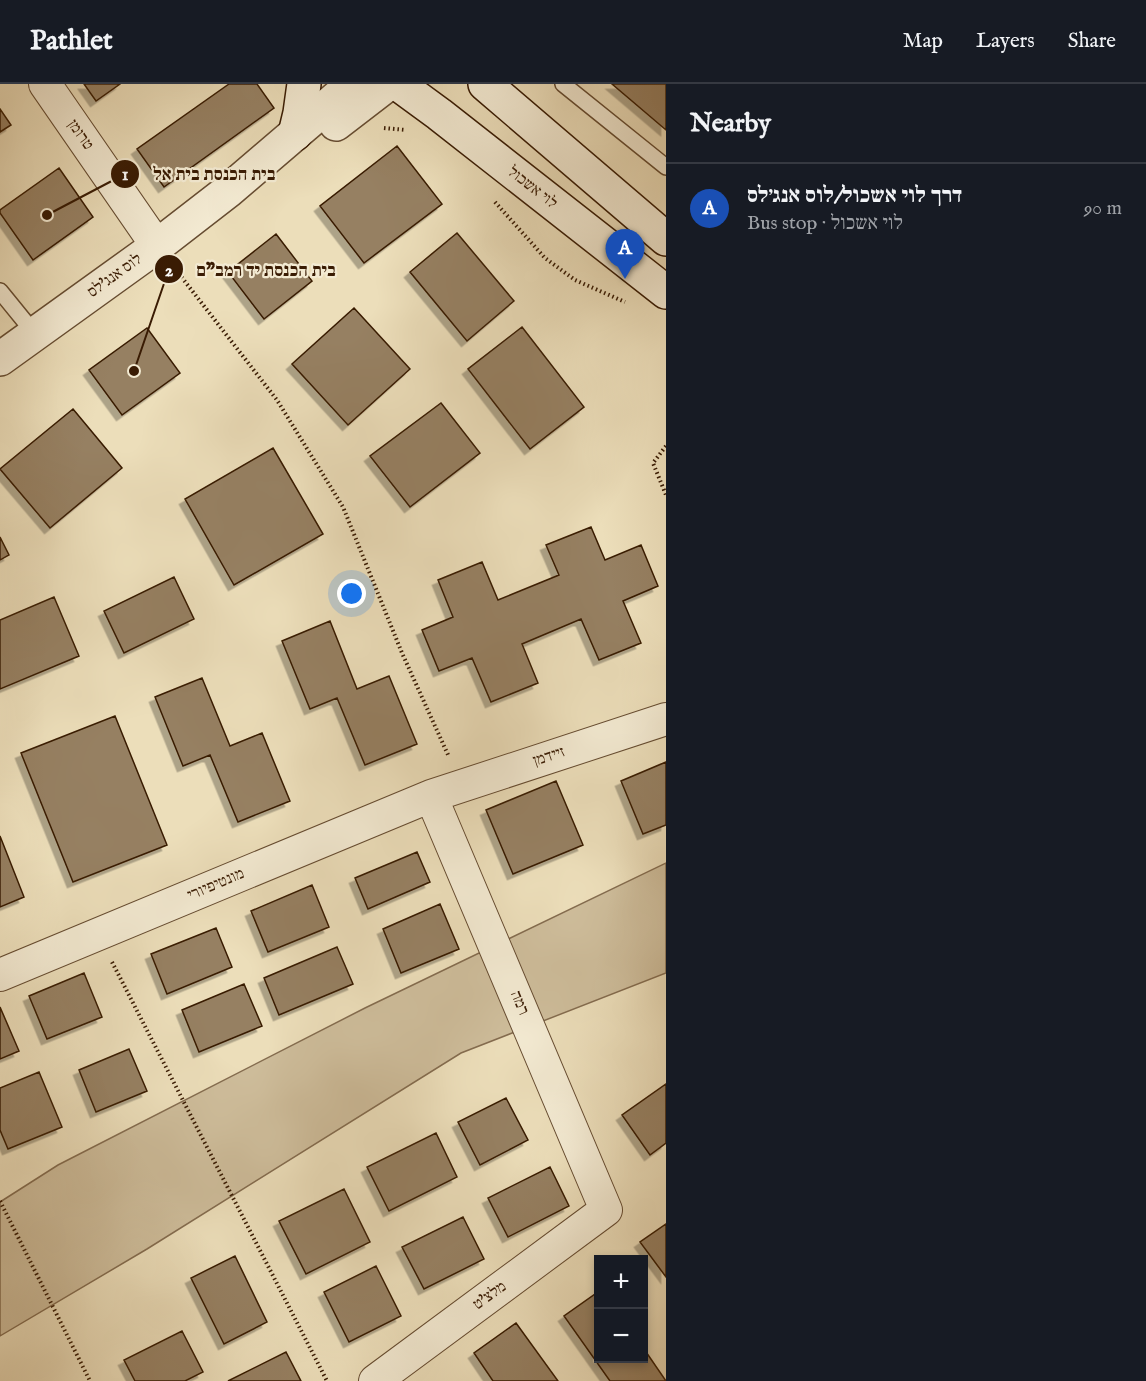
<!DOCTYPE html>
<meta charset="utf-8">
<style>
body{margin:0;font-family:"IM FELL English","Frank Ruhl Libre",serif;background:#242831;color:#f1f3f6}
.controls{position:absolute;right:18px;bottom:18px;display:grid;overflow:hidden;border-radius:0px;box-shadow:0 3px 9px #0003}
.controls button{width:54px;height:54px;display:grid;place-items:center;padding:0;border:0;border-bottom:2px solid #363941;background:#171b24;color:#f1f3f6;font:30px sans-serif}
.you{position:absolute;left:352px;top:510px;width:21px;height:21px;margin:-15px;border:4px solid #fff;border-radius:50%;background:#1a73e8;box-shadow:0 0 0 9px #1a73e833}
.badge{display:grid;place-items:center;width:39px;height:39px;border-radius:50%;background:#b45309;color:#fff;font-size:20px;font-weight:700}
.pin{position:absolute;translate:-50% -50px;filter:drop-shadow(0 2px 3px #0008)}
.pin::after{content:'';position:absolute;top:32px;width:21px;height:18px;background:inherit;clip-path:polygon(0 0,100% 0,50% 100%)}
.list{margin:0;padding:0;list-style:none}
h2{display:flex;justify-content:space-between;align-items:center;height:78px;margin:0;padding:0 24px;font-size:26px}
h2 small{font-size:20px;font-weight:400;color:#9ea1a6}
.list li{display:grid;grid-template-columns:39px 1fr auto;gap:18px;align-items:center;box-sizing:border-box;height:90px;padding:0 24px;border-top:2px solid #363941}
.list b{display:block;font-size:22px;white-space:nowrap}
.list p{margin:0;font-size:20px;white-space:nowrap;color:#9ea1a6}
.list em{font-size:20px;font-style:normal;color:#9ea1a6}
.map{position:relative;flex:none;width:666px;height:1297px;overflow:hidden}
header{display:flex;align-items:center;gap:36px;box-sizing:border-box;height:84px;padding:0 30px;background:#171b24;border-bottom:2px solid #363941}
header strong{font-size:28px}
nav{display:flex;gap:33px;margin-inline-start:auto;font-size:21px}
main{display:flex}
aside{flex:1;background:#171b24}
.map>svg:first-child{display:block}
</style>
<header>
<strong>Pathlet</strong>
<nav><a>Map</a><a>Layers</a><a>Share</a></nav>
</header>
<main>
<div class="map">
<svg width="666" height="1297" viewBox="0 0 666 1297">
<defs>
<filter id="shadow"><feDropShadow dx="-5.5" dy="5.5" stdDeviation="0" flood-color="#0004"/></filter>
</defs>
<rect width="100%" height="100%" fill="#ecdeba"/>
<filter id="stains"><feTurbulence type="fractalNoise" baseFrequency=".00333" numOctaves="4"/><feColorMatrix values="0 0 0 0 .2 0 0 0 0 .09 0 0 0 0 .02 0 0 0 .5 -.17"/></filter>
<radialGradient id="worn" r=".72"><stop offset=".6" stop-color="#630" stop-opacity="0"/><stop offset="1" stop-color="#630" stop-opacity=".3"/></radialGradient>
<!-- green -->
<path fill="#cebd9b" stroke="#846c4f" stroke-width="1.5" d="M666 779V889L461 969 147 1165 0 1252V1118L58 1081 365 924Z"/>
<!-- building -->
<path fill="#968062" stroke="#391b03" stroke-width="1.5" filter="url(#shadow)" d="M84 0H120L96 17Z
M229 0H257L274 24 164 103 137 65Z
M612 0H666V46Z
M0 25 11 41 0 48Z
M397 62 442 120 364 179 320 122Z
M59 84 93 133 33 176 0 129V126Z
M457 149 514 217 467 257 410 188Z
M276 150 312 197 264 235 228 188Z
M354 224 410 285 348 341 292 280Z
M522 243 584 323 530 365 468 285Z
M147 244 180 289 122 331 89 286Z
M441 319 480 369 410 423 370 372Z
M73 325 122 384 50 444 0 385Z
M273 364 323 450 234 501 185 415Z
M591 443 605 476 641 461 658 502 623 517 641 559 599 576 581 535 522 560 538 599 491 618 472 574 439 587 422 546 453 533 438 496 482 478 498 516 559 491 546 461Z
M0 453 9 471 0 476Z
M174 493 194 535 124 569 104 527Z
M54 513 79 572 0 605V536Z
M330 537 357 605 389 592 417 660 365 681 337 614 310 625 282 557Z
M202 594 230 662 262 649 290 717 238 738 210 671 183 682 155 613Z
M115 632 167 761 73 798 21 669Z
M666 678V741L643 750 621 697Z
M556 697 583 761 513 790 486 726Z
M0 752 24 813 0 823Z
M417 768 430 798 368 825 355 794Z
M312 801 329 843 268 868 251 827Z
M440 820 459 865 401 889 383 845Z
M216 844 232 883 167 910 151 870Z
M337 863 353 900 279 931 264 894Z
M84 889 102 933 47 955 29 912Z
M244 900 262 942 199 968 182 926Z
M0 923 19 967 0 975Z
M129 965 147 1007 96 1028 79 986Z
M39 988 62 1043 8 1065 0 1046V1004Z
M666 1000V1059L650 1071 622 1031Z
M506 1014 528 1056 480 1081 458 1038Z
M436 1049 457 1093 389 1127 367 1083Z
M550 1083 569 1122 508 1153 488 1114Z
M344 1105 370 1158 306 1190 279 1137Z
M463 1133 484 1175 424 1205 402 1163Z
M666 1140V1193L640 1158Z
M235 1172 267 1238 224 1260 191 1194Z
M376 1182 401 1232 349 1258 324 1208Z
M598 1208V1274H644V1265L666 1297H610L564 1232Z
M516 1239 558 1297H493L474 1269Z
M182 1247 203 1288 185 1297H135L124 1276Z
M286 1268 301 1297H228Z"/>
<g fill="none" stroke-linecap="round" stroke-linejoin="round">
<defs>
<path id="service" d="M563 0 666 83
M0 207 35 250"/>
<path id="minor" d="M45 0 157 162
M0 891 431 712 666 635
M375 1297 606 1126 431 712"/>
<path id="tertiary" d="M336 40 388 0
M0 275 157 162 228 107 353 0"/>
<path id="secondary" d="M398 0 439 30 666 208
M485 0 666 155
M295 50 300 29 304 0"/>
</defs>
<!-- service casing -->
<use href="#service" stroke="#664c31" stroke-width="18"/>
<!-- minor casing -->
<use href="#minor" stroke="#664c31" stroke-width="34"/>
<!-- tertiary casing -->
<use href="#tertiary" stroke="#664c31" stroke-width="36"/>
<!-- secondary casing -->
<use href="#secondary" stroke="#391b03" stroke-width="36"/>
<!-- path -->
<path stroke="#391b03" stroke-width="4" stroke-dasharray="1.5 3" stroke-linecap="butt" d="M384 44 406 46
M495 118 545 174 575 196 625 218
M176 186 277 316 343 423 402 569 449 673
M666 362 653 379 666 411
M112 878 327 1297
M0 1117 90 1297"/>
<!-- service -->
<use href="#service" stroke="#f3ead2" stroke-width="15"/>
<!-- minor -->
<use href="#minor" stroke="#f3ead2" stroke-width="32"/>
<!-- tertiary -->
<use href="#tertiary" stroke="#f3ead2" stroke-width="33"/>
<!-- secondary -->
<use href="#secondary" stroke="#f3ead2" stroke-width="33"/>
</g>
<g text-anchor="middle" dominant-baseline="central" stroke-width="4.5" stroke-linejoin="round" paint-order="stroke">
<!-- street labels -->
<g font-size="16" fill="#391b03" stroke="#f3ead2">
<text transform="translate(80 51) rotate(55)">טרומן</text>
<text transform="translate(532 104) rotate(38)">לוי אשכול</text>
<text transform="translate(115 192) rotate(-36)">לוס אנג'לס</text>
<text transform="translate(549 673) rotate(-18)">זיידמן</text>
<text transform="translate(216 801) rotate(-23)">מונטיפיורי</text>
<text transform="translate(519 919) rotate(67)">רמה</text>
<text transform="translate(490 1212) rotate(-36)">מלצ'ט</text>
</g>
</g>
<!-- callouts -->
<path fill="none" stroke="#391b03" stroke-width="2" d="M47 131L125 90M134 287L169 185"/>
<g fill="#391b03" stroke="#f3ead2" stroke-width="2">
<circle cx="47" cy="131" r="6"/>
<circle cx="134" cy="287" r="6"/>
<circle cx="125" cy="90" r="15"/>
<circle cx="169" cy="185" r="15"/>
</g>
<g font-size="18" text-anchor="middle" font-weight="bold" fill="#fff">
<text x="125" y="96">1</text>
<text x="169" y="192">2</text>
</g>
<g font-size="18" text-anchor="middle" font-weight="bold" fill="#391b03" stroke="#f3ead2" stroke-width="4.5" stroke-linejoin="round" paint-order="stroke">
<text x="214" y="96">בית הכנסת בית אל</text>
<text x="266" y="192">בית הכנסת יד רמב"ם</text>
</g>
<rect width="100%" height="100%" filter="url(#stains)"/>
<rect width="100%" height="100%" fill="url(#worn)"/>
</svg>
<div class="controls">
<button>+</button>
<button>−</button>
</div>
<div class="you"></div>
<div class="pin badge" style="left:625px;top:195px;background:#1a4fb4">A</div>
</div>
<aside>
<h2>Nearby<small></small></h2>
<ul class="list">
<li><span class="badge" style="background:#1a4fb4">A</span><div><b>דרך לוי אשכול/לוס אנג׳לס</b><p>Bus stop · לוי אשכול</p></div><em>90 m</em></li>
</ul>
</aside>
</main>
